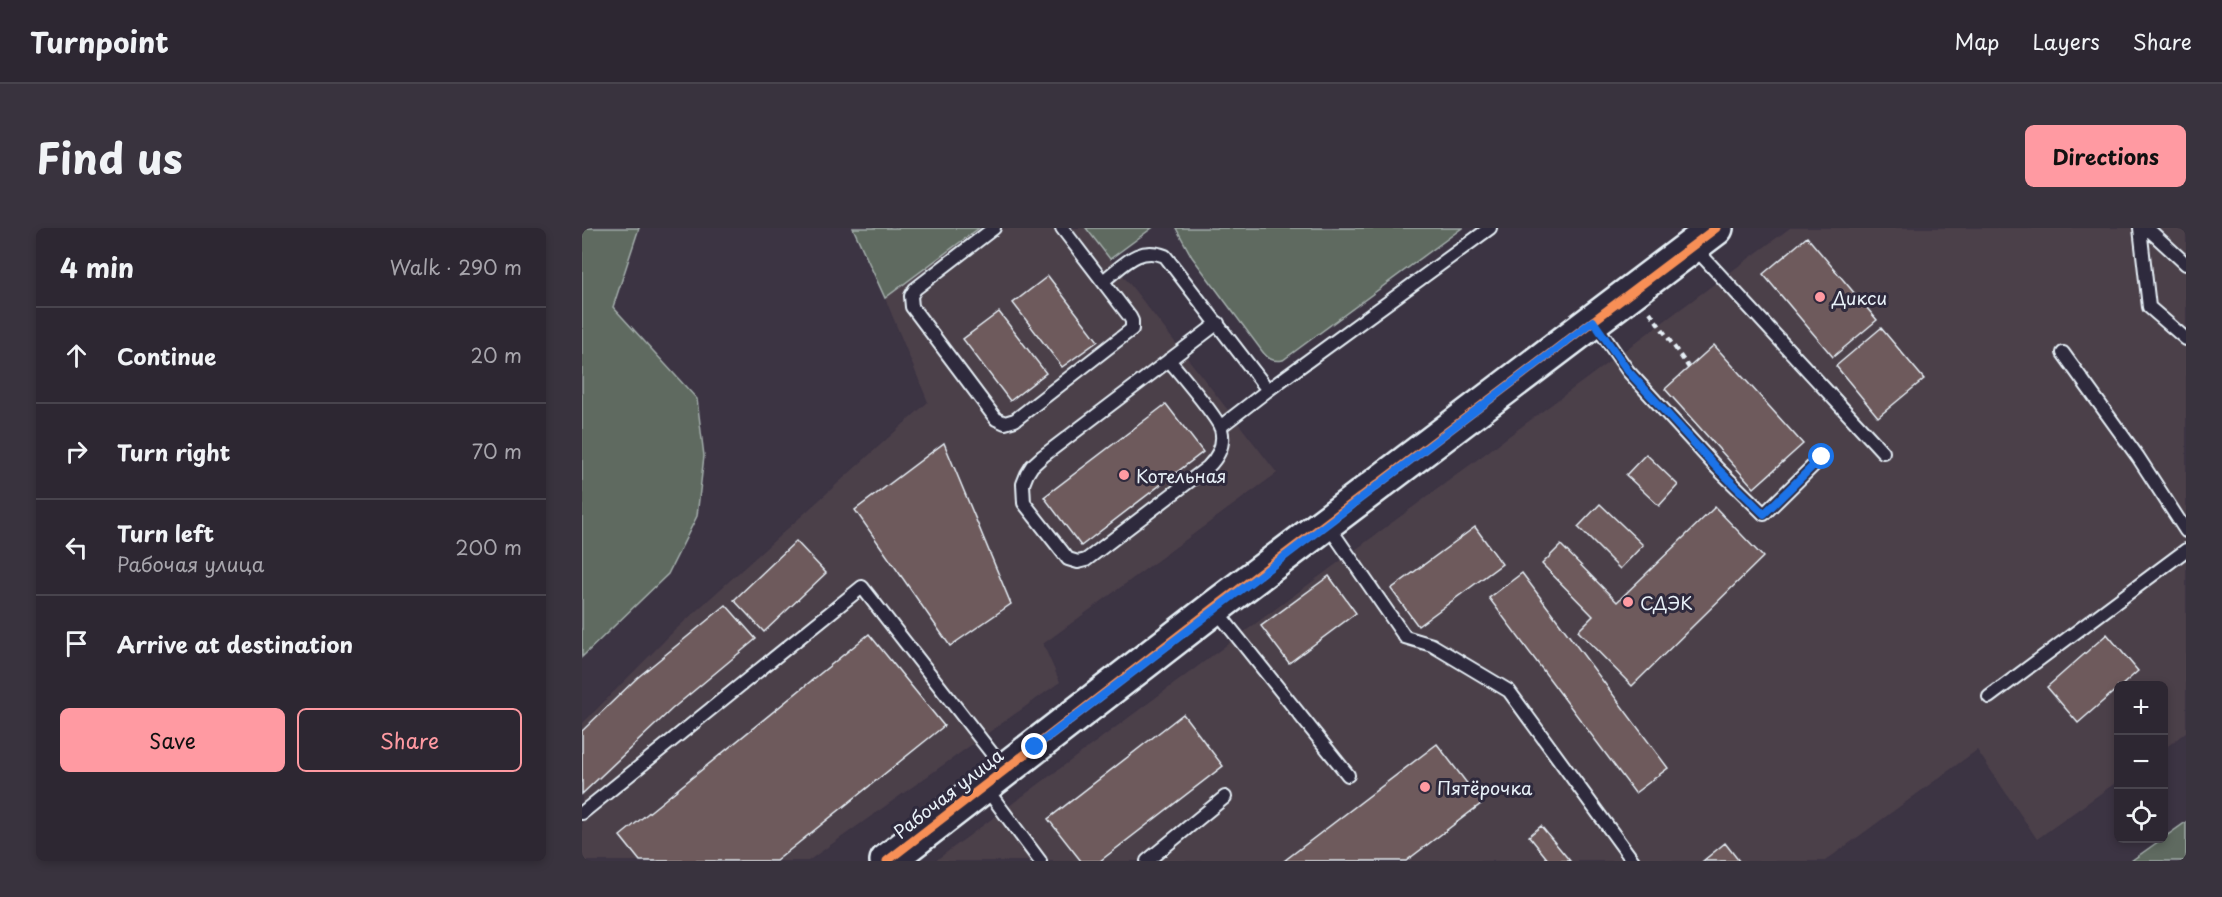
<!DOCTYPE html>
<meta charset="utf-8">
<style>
body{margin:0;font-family:"Playpen Sans",sans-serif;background:#39333e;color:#f1f3f6}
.controls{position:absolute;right:18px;bottom:18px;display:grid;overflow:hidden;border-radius:9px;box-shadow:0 3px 9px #0003}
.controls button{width:54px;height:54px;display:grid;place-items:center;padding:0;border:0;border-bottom:2px solid #48444d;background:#2d2732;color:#f1f3f6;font:30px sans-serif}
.stop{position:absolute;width:18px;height:18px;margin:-14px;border:4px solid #1a73e8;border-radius:50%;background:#fff}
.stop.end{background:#1a73e8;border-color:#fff;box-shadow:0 2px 6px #0008}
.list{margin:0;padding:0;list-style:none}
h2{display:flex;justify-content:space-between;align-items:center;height:78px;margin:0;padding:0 24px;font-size:26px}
h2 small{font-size:20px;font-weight:400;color:#a7a5ac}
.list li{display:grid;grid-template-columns:39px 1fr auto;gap:18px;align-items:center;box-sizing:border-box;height:96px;padding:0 24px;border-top:2px solid #48444d}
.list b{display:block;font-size:22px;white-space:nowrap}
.list p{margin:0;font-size:20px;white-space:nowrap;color:#a7a5ac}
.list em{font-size:20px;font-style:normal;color:#a7a5ac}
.actions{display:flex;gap:12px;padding:18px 24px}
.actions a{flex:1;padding:14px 0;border:2px solid #ff9aa2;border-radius:9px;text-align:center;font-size:21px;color:#ff9aa2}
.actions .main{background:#ff9aa2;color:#111}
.icon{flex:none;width:33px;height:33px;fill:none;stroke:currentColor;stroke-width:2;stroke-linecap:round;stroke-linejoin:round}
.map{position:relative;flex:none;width:1604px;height:633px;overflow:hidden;border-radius:9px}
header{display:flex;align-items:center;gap:36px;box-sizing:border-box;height:84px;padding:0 30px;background:#2d2732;border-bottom:2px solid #48444d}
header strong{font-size:28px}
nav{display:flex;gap:33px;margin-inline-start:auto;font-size:21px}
.intro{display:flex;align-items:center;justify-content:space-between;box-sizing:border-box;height:144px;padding:0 36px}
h1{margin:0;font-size:42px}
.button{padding:15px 27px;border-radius:9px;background:#ff9aa2;color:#111;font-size:21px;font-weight:700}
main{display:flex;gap:36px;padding:0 36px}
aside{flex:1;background:#2d2732;border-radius:9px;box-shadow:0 3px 9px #0003}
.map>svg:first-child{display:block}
</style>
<header>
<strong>Turnpoint</strong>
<nav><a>Map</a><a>Layers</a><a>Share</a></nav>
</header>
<div class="intro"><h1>Find us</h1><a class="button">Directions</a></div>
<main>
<aside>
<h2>4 min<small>Walk · 290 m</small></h2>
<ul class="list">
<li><svg class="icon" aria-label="ahead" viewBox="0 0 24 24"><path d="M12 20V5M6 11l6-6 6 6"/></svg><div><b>Continue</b></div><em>20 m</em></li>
<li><svg class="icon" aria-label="right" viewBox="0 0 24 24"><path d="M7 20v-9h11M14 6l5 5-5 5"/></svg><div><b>Turn right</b></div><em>70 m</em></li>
<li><svg class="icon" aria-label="left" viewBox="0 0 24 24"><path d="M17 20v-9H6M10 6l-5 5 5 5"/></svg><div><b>Turn left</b><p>Рабочая улица</p></div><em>200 m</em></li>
<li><svg class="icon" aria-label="arrive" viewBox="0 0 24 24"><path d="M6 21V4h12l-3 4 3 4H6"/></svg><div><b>Arrive at destination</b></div></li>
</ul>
<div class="actions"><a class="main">Save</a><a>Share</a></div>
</aside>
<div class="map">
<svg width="1604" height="633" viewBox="0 0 1604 633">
<rect width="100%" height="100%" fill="#3c3443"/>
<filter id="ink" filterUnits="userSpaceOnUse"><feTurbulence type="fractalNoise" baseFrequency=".0167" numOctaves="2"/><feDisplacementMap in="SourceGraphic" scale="12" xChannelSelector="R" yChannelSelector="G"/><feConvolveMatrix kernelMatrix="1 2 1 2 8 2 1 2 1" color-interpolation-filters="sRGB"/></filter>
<g filter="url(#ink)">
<!-- built -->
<path fill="#4b3f4a" d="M397 0H504L695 245 461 416 478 454 226 633H0V496L93 402 346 174 303 70Z
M1208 0H1604V504L1582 521V458H1536V553L1455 611 1395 522 1243 633H353Z"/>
<!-- green -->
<path fill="#5f6b60" stroke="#a4aeac" stroke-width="1.5" d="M0 0H57L31 79 115 171 122 228 115 288 86 346 0 429Z
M271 0H397L303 70Z
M504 0H570L528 31Z
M594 0H880L701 132C691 134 686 131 680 123L610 29Z
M1604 594V633H1549Z"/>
<!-- building -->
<path fill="#6e5a5b" stroke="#e8f1f8" stroke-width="1.5" d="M1225 9 1295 92 1251 129 1181 46Z
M466 48 516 113 480 139 431 75Z
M417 84 464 145 428 173 381 111Z
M1299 100 1342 151 1296 189 1254 138Z
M1132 117 1221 216 1172 260 1083 161Z
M584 176 621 224 499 318 462 269Z
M362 215 429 376 368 418 273 282Z
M1064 226 1096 257 1077 278 1044 247Z
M1018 276 1061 317 1038 341 996 299Z
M1133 279 1181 329 1050 458 996 403 1011 388 960 336 979 317 1035 374Z
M893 299 920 336 836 398 809 361Z
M214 313 244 345 182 404 152 372Z
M940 345 1086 540 1053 565 907 370Z
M747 348 774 385 707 435 679 398Z
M144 377 174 411 90 481 0 566V503L55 450Z
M287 406 362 498 194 633H58L38 608Z
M1525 406 1556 443 1539 458H1536V460L1496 495 1465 459Z
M601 486 641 538 518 633H499L466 591Z
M855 516 900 575 824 633H702Z
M959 598 988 633H967L947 608Z
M1143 615 1157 633H1121Z"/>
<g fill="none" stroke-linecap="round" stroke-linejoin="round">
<defs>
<path id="lane" d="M412 0 333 61 329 68 330 79 414 191 423 195 433 192 550 101V93L548 89 480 0
M1558 0 1567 79 1604 111
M1565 0 1604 36
M1111 18 1301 224
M521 53C541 38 556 17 583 28L686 162 908 0
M1012 94 1046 143 1135 240 1182 286 1240 229
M1481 125 1556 229 1604 303
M587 132C597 144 636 190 639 201 643 216 636 229 626 239L504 332 496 334 486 331 442 275 441 256 445 246 450 238 461 228 636 95
M638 199 686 162
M745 296 823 409 850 417 927 463 1051 633
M633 381 766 547
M1407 469 1604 322
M403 559 458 633
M0 585 280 359 422 541
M565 633 643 569"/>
<path id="secondary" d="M305 633 632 380 1134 0"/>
</defs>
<!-- lane casing -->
<use href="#lane" stroke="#e8f1f8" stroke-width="16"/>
<!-- secondary casing -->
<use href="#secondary" stroke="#e8f1f8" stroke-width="38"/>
<!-- path -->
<path stroke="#e8f1f8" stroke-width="4" stroke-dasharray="6 4.5" stroke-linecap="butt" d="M1068 84 1107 140"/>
<!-- lane -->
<use href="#lane" stroke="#2f2a3d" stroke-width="12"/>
<!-- secondary -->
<use href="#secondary" stroke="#2f2a3d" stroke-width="33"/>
<defs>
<path id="cycleway" d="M305 633 632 380 1134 0"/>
</defs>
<!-- cycleway casing -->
<use href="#cycleway" stroke="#2f2a3d" stroke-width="13"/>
<!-- cycleway -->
<use href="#cycleway" stroke="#f78f57" stroke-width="9"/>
</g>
</g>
<g fill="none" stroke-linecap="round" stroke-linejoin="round" filter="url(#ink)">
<!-- route -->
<path stroke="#1a73e8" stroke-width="8" d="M453 519 1011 93 1046 143 1135 240 1182 286 1240 229"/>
</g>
<!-- markers -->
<g fill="#ff9aa2" stroke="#2f2a3d" stroke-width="2">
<circle cx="1238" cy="69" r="6"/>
<circle cx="542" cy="247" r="6"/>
<circle cx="1046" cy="374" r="6"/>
<circle cx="843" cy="559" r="6"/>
</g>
<g text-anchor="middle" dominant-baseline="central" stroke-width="6" stroke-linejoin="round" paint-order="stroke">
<!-- poi labels -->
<g font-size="18" fill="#e8f1f8" stroke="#2f2a3d" text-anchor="start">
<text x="1250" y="69">Дикси</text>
<text x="554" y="247">Котельная</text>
<text x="1058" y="374">СДЭК</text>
<text x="855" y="559">Пятёрочка</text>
</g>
<!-- street labels -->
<g font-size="18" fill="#e8f1f8" stroke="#2f2a3d">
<text transform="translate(366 565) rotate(-38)">Рабочая улица</text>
</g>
</g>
</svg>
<div class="controls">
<button>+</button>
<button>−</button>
<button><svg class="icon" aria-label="locate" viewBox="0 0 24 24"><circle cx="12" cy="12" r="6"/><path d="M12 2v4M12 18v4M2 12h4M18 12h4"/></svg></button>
</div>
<div class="stop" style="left:1240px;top:229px"></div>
<div class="stop end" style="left:453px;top:519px"></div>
</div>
</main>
